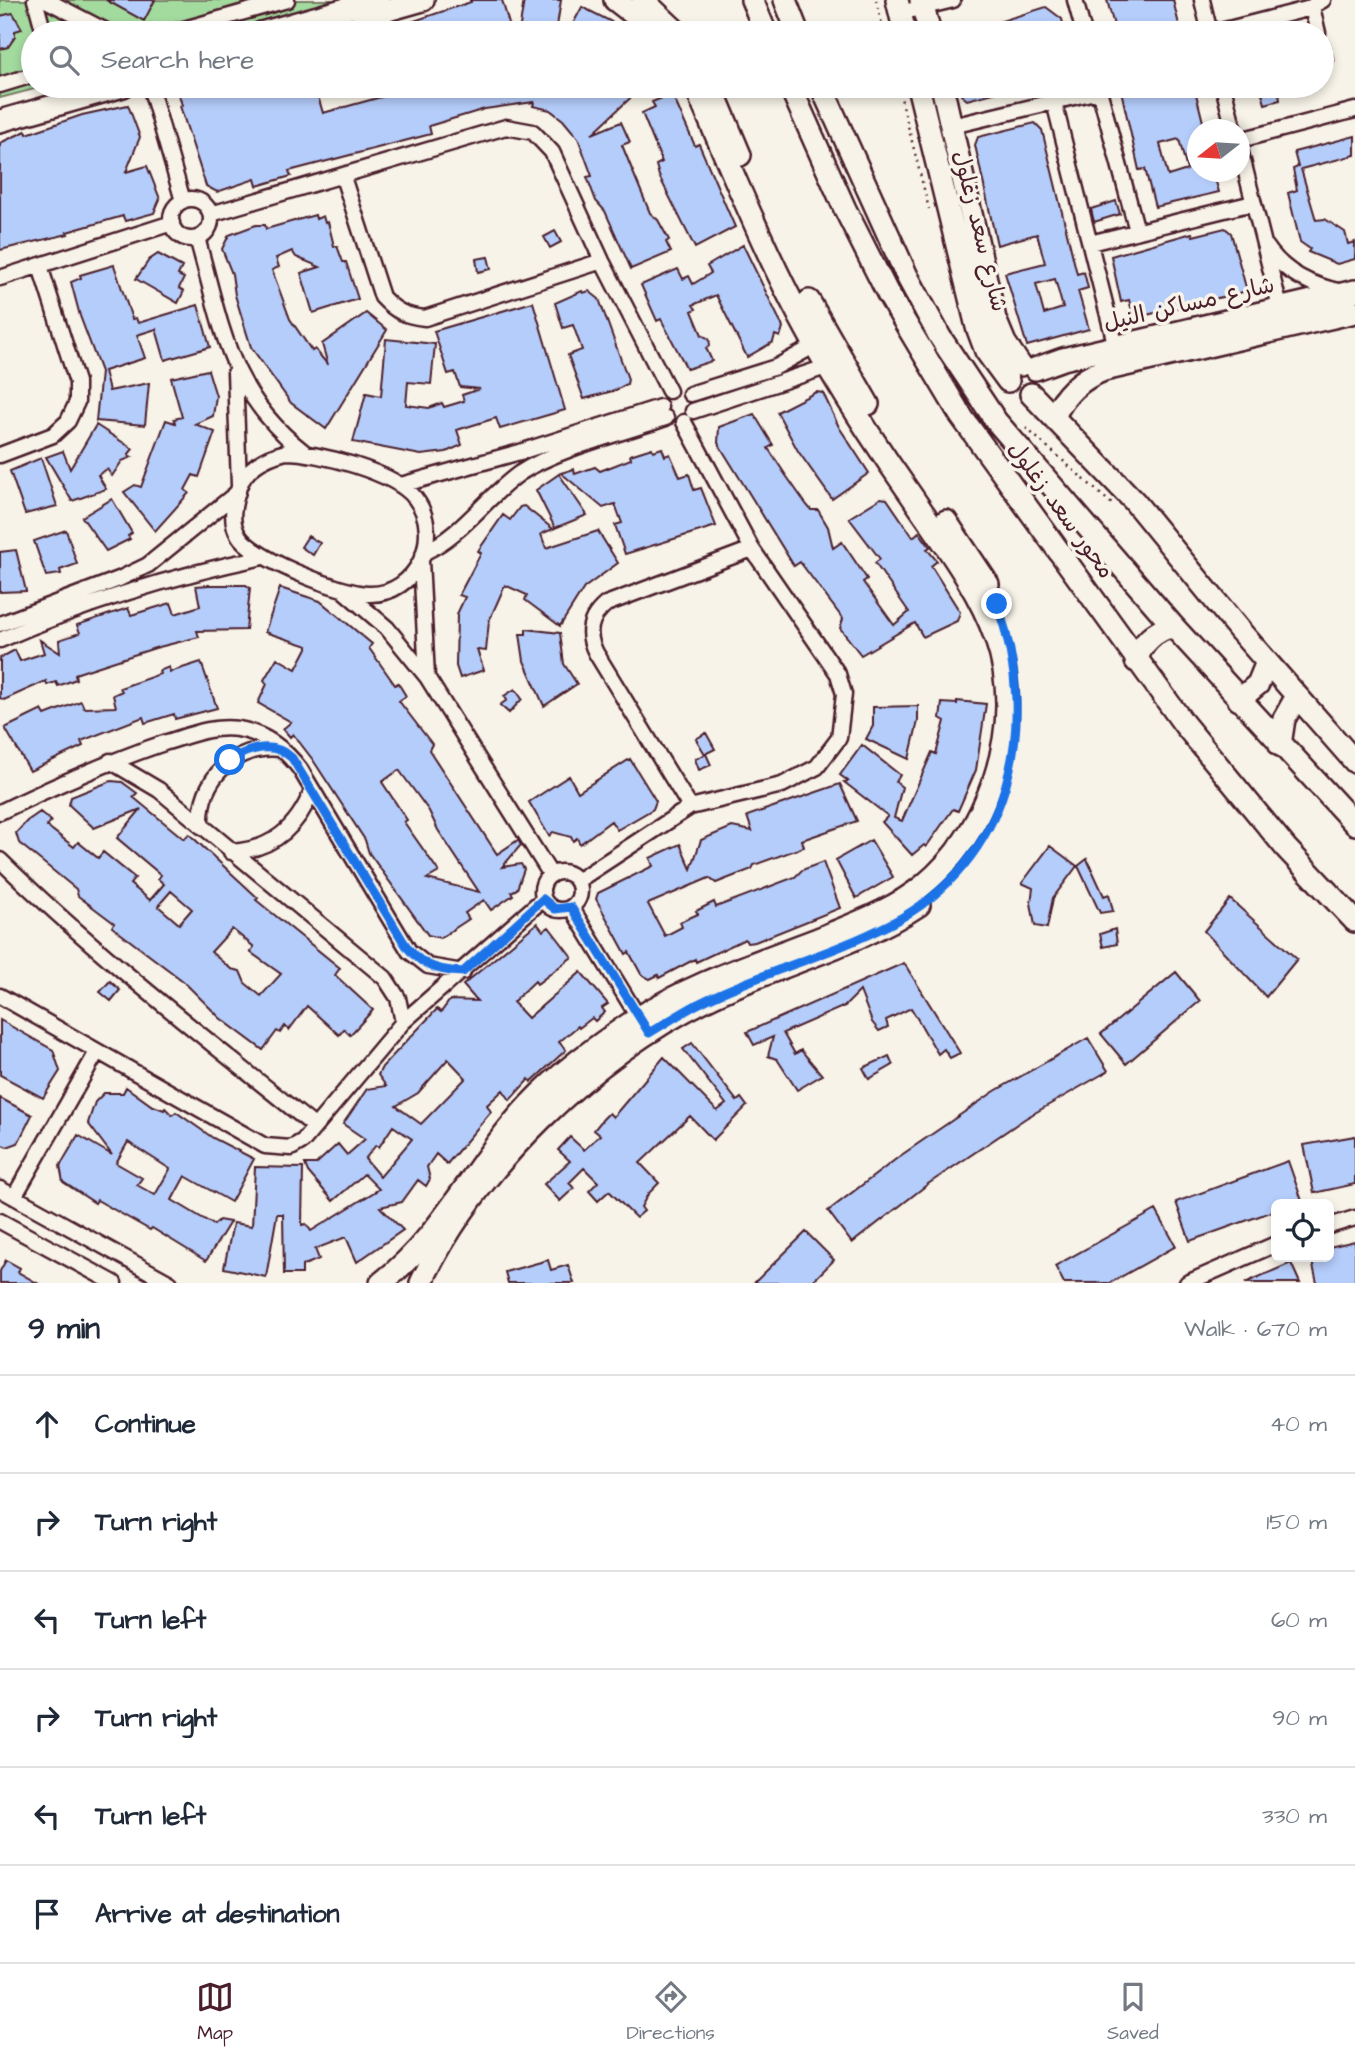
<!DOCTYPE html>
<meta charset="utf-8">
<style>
body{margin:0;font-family:"Architects Daughter","Playpen Sans Arabic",sans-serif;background:#f2f2f3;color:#1f2937}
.controls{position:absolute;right:21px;bottom:21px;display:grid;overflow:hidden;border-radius:10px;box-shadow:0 4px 10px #0003}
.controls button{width:63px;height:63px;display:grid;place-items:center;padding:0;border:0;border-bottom:2px solid #e0e1e3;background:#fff;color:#1f2937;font:35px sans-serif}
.compass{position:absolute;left:1187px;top:119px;width:63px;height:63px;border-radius:50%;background:#fff;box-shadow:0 4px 10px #0003;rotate:253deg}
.stop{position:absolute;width:21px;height:21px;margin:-16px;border:5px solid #1a73e8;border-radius:50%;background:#fff}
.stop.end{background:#1a73e8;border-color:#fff;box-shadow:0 2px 7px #0008}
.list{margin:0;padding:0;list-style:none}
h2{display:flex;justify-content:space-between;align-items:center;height:91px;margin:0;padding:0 28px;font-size:30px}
h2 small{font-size:23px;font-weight:400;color:#747a83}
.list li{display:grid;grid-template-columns:46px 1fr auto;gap:21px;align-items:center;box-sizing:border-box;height:98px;padding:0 28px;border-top:2px solid #e0e1e3}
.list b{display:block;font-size:26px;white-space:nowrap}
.list em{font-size:23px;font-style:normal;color:#747a83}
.icon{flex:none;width:38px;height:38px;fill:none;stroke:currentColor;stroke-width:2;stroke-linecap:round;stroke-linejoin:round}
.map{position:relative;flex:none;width:1355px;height:1283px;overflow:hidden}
.search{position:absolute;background:#fff;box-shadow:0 4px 10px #0003;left:21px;right:21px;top:21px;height:77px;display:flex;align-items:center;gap:18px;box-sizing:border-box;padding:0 24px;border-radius:38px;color:#747a83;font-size:26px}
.sheet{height:679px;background:#fff}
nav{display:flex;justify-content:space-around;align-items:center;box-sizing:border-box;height:98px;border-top:2px solid #e0e1e3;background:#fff;font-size:19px;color:#747a83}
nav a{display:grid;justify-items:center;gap:4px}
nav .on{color:#4a1f2b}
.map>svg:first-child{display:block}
</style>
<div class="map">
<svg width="1355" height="1283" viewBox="0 0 1355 1283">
<rect width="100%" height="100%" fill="#f7f3e8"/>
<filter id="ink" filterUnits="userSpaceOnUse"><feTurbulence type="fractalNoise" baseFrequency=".0143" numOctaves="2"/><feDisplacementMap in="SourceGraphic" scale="14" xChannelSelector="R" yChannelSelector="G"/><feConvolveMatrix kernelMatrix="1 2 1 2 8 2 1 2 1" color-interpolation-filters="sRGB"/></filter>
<g filter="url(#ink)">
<!-- green -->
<path fill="#a3da9e" stroke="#767c64" stroke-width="2" d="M0 0H362L239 33H33V86H46L0 98Z"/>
<!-- building -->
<path fill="#b5cdfb" stroke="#4a1f2b" stroke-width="2" fill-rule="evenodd" d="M106 0H155L144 21Z
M470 0H502L511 31 378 33 471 2Z
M524 0H561L556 33 519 32Z
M1107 0H1173L1181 33H1116Z
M582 7 610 21 627 33H568Z
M1046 7 1062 19 1065 33H973V30Z
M13 13 22 29 15 31V37L8 47 0 49V16Z
M196 86H315L323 113 421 86H643L592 134 621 122 630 142 622 145 633 172 650 213 658 220 669 240 666 242 671 252 631 269 605 211 596 201 587 177 592 176 578 138 563 120 550 110 533 106 534 102 485 109 429 126 431 134 289 171 291 176 257 186 255 179 217 192 206 186 180 106 182 105 178 92Z
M958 86H1009V89L967 100 961 95Z
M1120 86H1194L1205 130H1198V172H1213L1219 192 1155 207 1145 169 1139 170ZM1179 139 1187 170 1168 176 1160 144Z
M1260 86H1296L1297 90 1279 94 1280 100 1265 104Z
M672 94 695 146 699 144 735 227 695 248 659 176 656 165 662 162 642 113 655 107 652 102Z
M128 105 140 137 126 172 147 166 160 199 154 213 125 221 123 216 67 232 68 234 0 250V143L26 131 27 134 82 115Z
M1035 123 1042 130 1077 274 1084 272 1088 288 1078 291 1089 329 1027 346 1005 273 1045 263 1037 234 997 245 975 145 978 137ZM1055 279 1063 308 1044 314 1036 284Z
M1355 136V155L1301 169 1316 220 1325 219 1345 232 1348 244 1355 242V259L1337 264 1308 252 1310 249 1300 242 1288 193 1297 190 1293 169 1298 167 1294 152Z
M1116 201 1120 214 1094 222 1091 209Z
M315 215 316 219 323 216 325 223 328 222 334 246H337L343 262H346L358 299 313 313 301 273 320 267 296 257 292 251 276 258 279 267 272 270 290 319 312 351 315 349 328 365 322 344 366 313 387 330 326 429 291 403 251 347 235 295 232 274 222 249 229 235 256 225H265L266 229Z
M1225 228 1231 233 1247 291 1134 318 1129 300 1121 302 1111 256 1192 233 1193 236Z
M555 231 561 242 550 248 544 237Z
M743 245 783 327 780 337 775 335 773 342 747 357 716 295 693 305 696 309 692 311 702 335 709 339 710 345 706 348 712 361 687 369 661 319 657 321 641 285 678 269 683 279 689 276 693 284 711 273 707 266Z
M158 254 182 267 178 275 184 278 179 288 184 291 178 303 136 279 149 260Z
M488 257 491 269 478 272 476 259Z
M114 265 132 319 136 318 138 323 198 305 210 347 165 360 156 329 137 335 145 358 104 371 109 391 149 383 145 425 96 421 101 372 80 316 71 282 81 278 80 275Z
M582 291 583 293 589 291 599 299 628 379 627 384 616 390 584 399 568 355 582 350 573 325 563 328 555 303Z
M533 302 565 410 500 429 496 418 457 430 462 445 446 452 421 455 353 442 366 393 381 396 386 339 435 344 431 384 408 382 406 405 429 408 442 403 444 407 464 401 462 395 480 389 460 387 455 372 448 374 434 331Z
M208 370 216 396 213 416 195 424 215 432 199 477 193 475 185 490 189 493 155 531 124 492 135 485 141 487 166 420 175 423 174 419 182 417 171 378Z
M816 392 823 393 839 427 869 473 832 499 798 451 777 412Z
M754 414 773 445 768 448 785 474 806 504 811 510H818L828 527 833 548 842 542 867 579 863 582 894 625 909 612 875 563 880 559 849 518 881 498 887 499 913 537 919 532 930 547 927 549 937 561 931 566 960 612 957 621 923 637 915 623 861 655 840 628 843 619 800 562 794 566 718 443 719 427Z
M96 425 133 449 128 455 132 457 122 461 112 476 107 469 98 475 106 489 72 501 46 457 63 451 70 469Z
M652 448 653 451 662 448 665 456 670 454 680 477 689 474 694 490 701 488 716 526 625 554 615 525 622 523 615 504 603 508 561 473 574 469 575 474 595 467 600 471 631 459 630 455Z
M41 458 57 506 25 514 10 471Z
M559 474 587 515 555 528 536 490Z
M112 499 132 533 128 536 130 539 106 551 82 517Z
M524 506 553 529 541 534 546 548 598 531 618 563 584 588 560 626 525 600 527 595 505 585 489 621 486 651 477 650 484 670 460 678 456 666 457 614 465 597 459 595 481 553 478 551 503 515 510 520 520 507Z
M66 530 77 564 60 570 61 574 46 576 34 541Z
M308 536 320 543 313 555 301 547Z
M16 550 26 591 0 592V552Z
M209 585H246L250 588 246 630 197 631 199 637 155 648 84 671 75 674 76 679 58 686 56 682 47 685 46 681 4 700 0 698V658L15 650 20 661 44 653 40 640 60 653 59 640 80 633 77 625 128 608 131 615 171 603 175 614 200 606 196 586Z
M280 588 320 601 372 644 369 648 395 685 398 683 406 696 399 701 432 744 429 750 497 854 518 840 521 845 502 867 521 864 524 869 517 889 511 892 513 895 491 910 484 900 465 913 469 919 440 938 428 935 369 853 365 840 313 760 293 734 290 737 283 729 291 722 258 703 267 684 264 680 277 658 296 669 308 646 265 632ZM399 770 429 811 438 830 479 892 427 879 439 872 404 822 407 820 382 782Z
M526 629 560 633 564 664 577 684 544 706 524 661 520 634H526Z
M201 662 217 708 175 719 174 714 145 723 143 717 81 741 83 746 30 771 5 728 42 710 45 715 81 701 84 708 116 707 113 695 122 691 120 688 160 674 159 671 169 667 170 672Z
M515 689 522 699 509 713 500 705 507 700 504 696Z
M957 701 986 704 976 770 958 811 953 809 926 847 924 845 912 855 882 822 888 816 844 782 848 781 840 775 862 745 900 775 896 782 902 787 894 818 902 821 932 752 936 754 945 721 940 718 942 703 957 704Z
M918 706V721L909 759 866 739 873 726V707Z
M706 733 715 749 705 754 696 739Z
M706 754 711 765 699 770 695 759Z
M630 759 656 801 653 809 617 830 611 821 580 844 577 838 573 841 571 837 553 832 549 836 529 802 569 776 578 792Z
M111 781 122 782 137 793 133 797 184 839 189 834 258 898 256 900 340 968 335 975 373 1010 350 1035 344 1029 339 1035 307 1006 289 1030 285 1026 280 1033 277 1031 263 1050 220 1018 183 981 112 927 114 923 78 896 76 889 19 843 16 833 27 821 40 812 51 821 47 826 74 847 78 842 98 858 103 852 135 878 130 884 150 900 164 884 158 879 161 875 117 838 141 809 94 828 69 805 71 797ZM171 891 192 909 179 924 158 906ZM232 929 254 947 250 952 281 974 261 996 245 983 240 971 231 969 211 952Z
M840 784 857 821 802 840 804 847 754 865 752 869 716 883 709 878 648 904 665 936 682 927 680 922 698 914 696 911 714 902 716 907 795 877 802 870 823 862 840 908 755 942 747 943 745 939 696 962 695 959 659 978 658 975 650 979 641 974 629 952 626 954 596 899 598 893 653 866 650 858 680 844 691 869 701 840 732 827 752 831 747 816Z
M871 840 893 877 856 898 836 860Z
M1050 846 1077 866 1053 898 1047 928 1035 926 1031 903 1033 888 1022 883Z
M1087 859 1104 896 1109 894 1113 911 1100 913 1078 866Z
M1230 899 1297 959 1266 997 1204 931Z
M537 923 543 931 549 927 572 957 537 984 535 981 513 1002 528 1018 581 972 608 1004 602 1008 605 1012 595 1021 592 1018 579 1028 578 1026 559 1042 566 1050 531 1082 529 1079 510 1100 503 1090 487 1105 491 1112 447 1164 436 1154 427 1167 430 1179 426 1186 418 1180 402 1202 380 1207 403 1230 357 1262 346 1237 315 1249 319 1259 302 1266V1274H284L283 1214H277L266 1277 224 1268 233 1223 252 1226 255 1167 303 1168 302 1225 306 1224 311 1231 379 1189 364 1174 333 1201 308 1172 305 1164H316L338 1144 347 1155 365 1139 343 1124 367 1089 386 1086 378 1075 382 1067 437 1009 441 1012 450 1000 477 1001 463 985ZM448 1059 466 1078 421 1124 396 1106 418 1093ZM393 1126 412 1139 380 1177 365 1159 376 1145 379 1147Z
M1115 929 1117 944 1103 947 1100 934Z
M904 963 960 1053 950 1058 944 1049 938 1054 911 1008 886 1020 888 1027 879 1031 872 1022 860 991 845 1006 783 1033 795 1054 801 1050 822 1075 797 1090 777 1059 768 1056 773 1037 754 1045 747 1032Z
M1176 972 1200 1001 1126 1064 1101 1034Z
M110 981 120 990 111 1001 100 992Z
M0 1020 53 1050 60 1071 43 1098 0 1075Z
M1088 1038 1108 1071 1026 1118 928 1184 852 1243 828 1211 900 1156 995 1091Z
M692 1043 737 1101 741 1098 747 1106 713 1140 690 1116 640 1163 659 1183 648 1194 641 1207 644 1211 636 1218 609 1191 598 1201 589 1191 598 1182 584 1168 569 1183 574 1188 560 1201 544 1184 570 1161 558 1150 570 1137 584 1150 600 1135 594 1130 603 1119 609 1113 613 1117 664 1057 717 1111 726 1104 683 1049Z
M889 1056 893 1065 869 1079 863 1068Z
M126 1087 151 1105 164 1110 165 1108 172 1115 176 1112 213 1138 254 1159 231 1202 185 1176 172 1200 214 1225 219 1220 230 1222 206 1261 152 1228 150 1230 97 1200 95 1203 63 1182 60 1166 78 1135 112 1155 88 1123 95 1102 104 1093H123ZM128 1142 170 1169 155 1195 137 1185 142 1178 116 1163Z
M0 1098 32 1115 18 1143 7 1147 0 1144Z
M1355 1136V1184L1314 1193 1304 1145Z
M1288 1161 1302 1201 1276 1204V1210L1190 1241 1176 1202Z
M1156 1210 1176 1246 1110 1283H1064L1055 1266Z
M806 1232 834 1260 811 1283H754Z
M1355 1241V1283H1317L1311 1257H1329V1247Z
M6 1260 20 1268 18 1272 37 1283H0V1271Z
M548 1260 551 1270 568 1265 574 1283H508L505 1272Z
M1291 1263 1300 1283H1245Z"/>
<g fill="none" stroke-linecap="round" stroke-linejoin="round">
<defs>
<path id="street" d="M35 0 44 33
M46 0 110 33
M1075 0 1084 33
M1202 0 1210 33
M1312 7 1318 33
M900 13 953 0
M170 33 287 0
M1213 33 1307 9 1323 0
M1322 47 1325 60
M0 85 33 75
M150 86 183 201
M1098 86 1137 231
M1223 86 1234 130
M1054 102 1116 347
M952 126 1099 91
M1240 140 1355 110
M1240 149 1282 315
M343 177 382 297C395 311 405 316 425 318L602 261
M171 219a20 20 0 1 1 40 0a20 20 0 1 1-40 0Z
M211 214 506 127 533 132 552 152 602 261 669 391
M197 238C222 325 228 393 304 452
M1090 243 1253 203
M1266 246C1284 273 1310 285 1342 292
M0 278 172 223
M235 372 239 485
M690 394 776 367 821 342
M693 411 835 364
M286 452C317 452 395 472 415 498 444 535 417 596 368 594 340 593 254 559 239 536 229 521 234 505 238 490 244 468 266 457 286 452Z
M0 455 53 435 68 421 77 402V382L40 266
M401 485 520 452 660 407
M425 552C463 534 486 497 520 473 556 449 623 433 666 418
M421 560 427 677
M345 592 387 628 427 677 551 875
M0 624 119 579 148 565 238 492
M0 640C85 603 172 576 263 557
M110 761 159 790 385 978 398 998 403 1022
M690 807 596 653C586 634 589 618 606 604L752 549
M0 812C54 786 107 762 164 743 188 736 212 725 238 729 264 733 284 748 300 769L409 951 428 966 463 972
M201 826C199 780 233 744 281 749
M231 852C272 850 297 828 312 791
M0 860C98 956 208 1040 314 1126
M542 891a19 19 0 1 1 38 0a19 19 0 1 1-38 0Z
M577 881 690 807 782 785 817 767 839 738 844 694 838 674 752 549 684 422
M571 907 643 1025
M0 996 265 1146 291 1148 303 1141 403 1022 543 899
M0 1189 170 1283
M14 1197 97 1052
M0 1221 114 1283
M1329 1226 1355 1218
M1187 1283 1276 1244"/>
<path id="secondary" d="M615 0 658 33
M643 0 678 33
M752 0 766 33
M785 0 798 33
M897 0 905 33
M921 0 930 33
M363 17 423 0
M261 33 378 0
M711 86 740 155
M790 86 845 209 888 294 961 416 1184 724 1286 848 1355 921
M821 86 907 276 940 337 996 421 1173 626 1355 824
M918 86 977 327 986 351 1008 381
M942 86 995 319 1005 343 1020 365
M0 121 123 86
M809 301 868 404
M1035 369 1063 359 1355 291
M1031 394 1134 501 1240 631 1355 762
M1054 417C1064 394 1080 379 1104 370L1355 312
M946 521 988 584
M1136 661C1142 642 1154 631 1173 626
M1239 700 1258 684 1267 662
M1280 745 1284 719 1297 696
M381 1283C443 1236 476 1161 529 1105 559 1073 598 1045 635 1020 691 983 762 961 825 936 859 922 895 909 924 885 957 858 980 820 994 780 1034 658 975 589 911 495 882 454 854 411 828 367 775 279 736 180 695 86
M421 1283C476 1167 592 1056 707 999 776 965 854 948 919 905"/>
</defs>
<!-- street casing -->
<use href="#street" stroke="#4a1f2b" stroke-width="19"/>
<!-- secondary casing -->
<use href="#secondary" stroke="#4a1f2b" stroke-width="26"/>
<!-- path -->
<path stroke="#4a1f2b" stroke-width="2.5" stroke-dasharray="2 5" stroke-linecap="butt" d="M876 0 884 33
M898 86 929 209
M1026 428 1113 505"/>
<!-- street -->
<use href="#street" stroke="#f7f3e8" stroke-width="14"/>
<!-- secondary -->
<use href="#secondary" stroke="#f7f3e8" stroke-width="21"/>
</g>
</g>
<g fill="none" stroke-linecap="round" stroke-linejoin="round" filter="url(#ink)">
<!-- route -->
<path stroke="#1a73e8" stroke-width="9" d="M230 760C250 748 274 741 292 758L403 941C417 964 436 971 463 972L543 899 555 909 571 907 649 1033C668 1022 688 1008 708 999 767 971 832 954 890 924 1011 862 1041 726 997 604"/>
</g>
<g text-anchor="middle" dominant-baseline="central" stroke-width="7" stroke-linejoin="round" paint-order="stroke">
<!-- street labels -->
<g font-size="23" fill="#4a1f2b" stroke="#f7f3e8">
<text transform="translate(980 231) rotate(76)">شارع سعد زغلول</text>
<text transform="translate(1189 304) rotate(-13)">شارع مساكن النيل</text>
<text transform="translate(1061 510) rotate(54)">محور سعد زغلول</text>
</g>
</g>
</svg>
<div class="controls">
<button><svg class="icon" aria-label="locate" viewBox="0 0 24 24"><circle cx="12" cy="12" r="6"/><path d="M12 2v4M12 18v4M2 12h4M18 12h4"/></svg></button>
</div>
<svg class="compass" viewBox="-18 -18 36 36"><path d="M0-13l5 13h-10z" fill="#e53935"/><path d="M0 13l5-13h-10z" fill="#747a83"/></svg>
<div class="stop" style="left:230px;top:760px"></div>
<div class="stop end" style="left:997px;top:604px"></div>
<div class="search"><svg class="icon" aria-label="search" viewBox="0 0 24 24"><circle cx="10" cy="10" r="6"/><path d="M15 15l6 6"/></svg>Search here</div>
</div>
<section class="sheet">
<h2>9 min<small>Walk · 670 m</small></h2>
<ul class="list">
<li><svg class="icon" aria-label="ahead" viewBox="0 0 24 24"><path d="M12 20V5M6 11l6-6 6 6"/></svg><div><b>Continue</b></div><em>40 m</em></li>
<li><svg class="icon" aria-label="right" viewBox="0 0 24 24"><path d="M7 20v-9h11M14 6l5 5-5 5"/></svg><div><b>Turn right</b></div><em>150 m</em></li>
<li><svg class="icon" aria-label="left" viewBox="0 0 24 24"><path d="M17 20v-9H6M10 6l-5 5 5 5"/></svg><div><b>Turn left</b></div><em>60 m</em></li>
<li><svg class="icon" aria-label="right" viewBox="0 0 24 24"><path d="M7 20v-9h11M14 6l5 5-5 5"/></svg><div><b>Turn right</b></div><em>90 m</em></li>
<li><svg class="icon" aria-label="left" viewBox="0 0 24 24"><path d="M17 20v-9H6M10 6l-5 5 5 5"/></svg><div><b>Turn left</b></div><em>330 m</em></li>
<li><svg class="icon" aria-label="arrive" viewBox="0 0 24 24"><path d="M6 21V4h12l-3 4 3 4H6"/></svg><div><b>Arrive at destination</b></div></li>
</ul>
</section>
<nav>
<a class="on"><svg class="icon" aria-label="map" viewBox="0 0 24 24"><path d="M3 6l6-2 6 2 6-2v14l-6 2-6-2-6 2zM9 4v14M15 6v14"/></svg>Map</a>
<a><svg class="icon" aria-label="directions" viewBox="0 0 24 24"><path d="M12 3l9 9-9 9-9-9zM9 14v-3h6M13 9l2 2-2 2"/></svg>Directions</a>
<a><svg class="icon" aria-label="saved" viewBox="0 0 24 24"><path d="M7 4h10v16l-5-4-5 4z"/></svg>Saved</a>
</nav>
